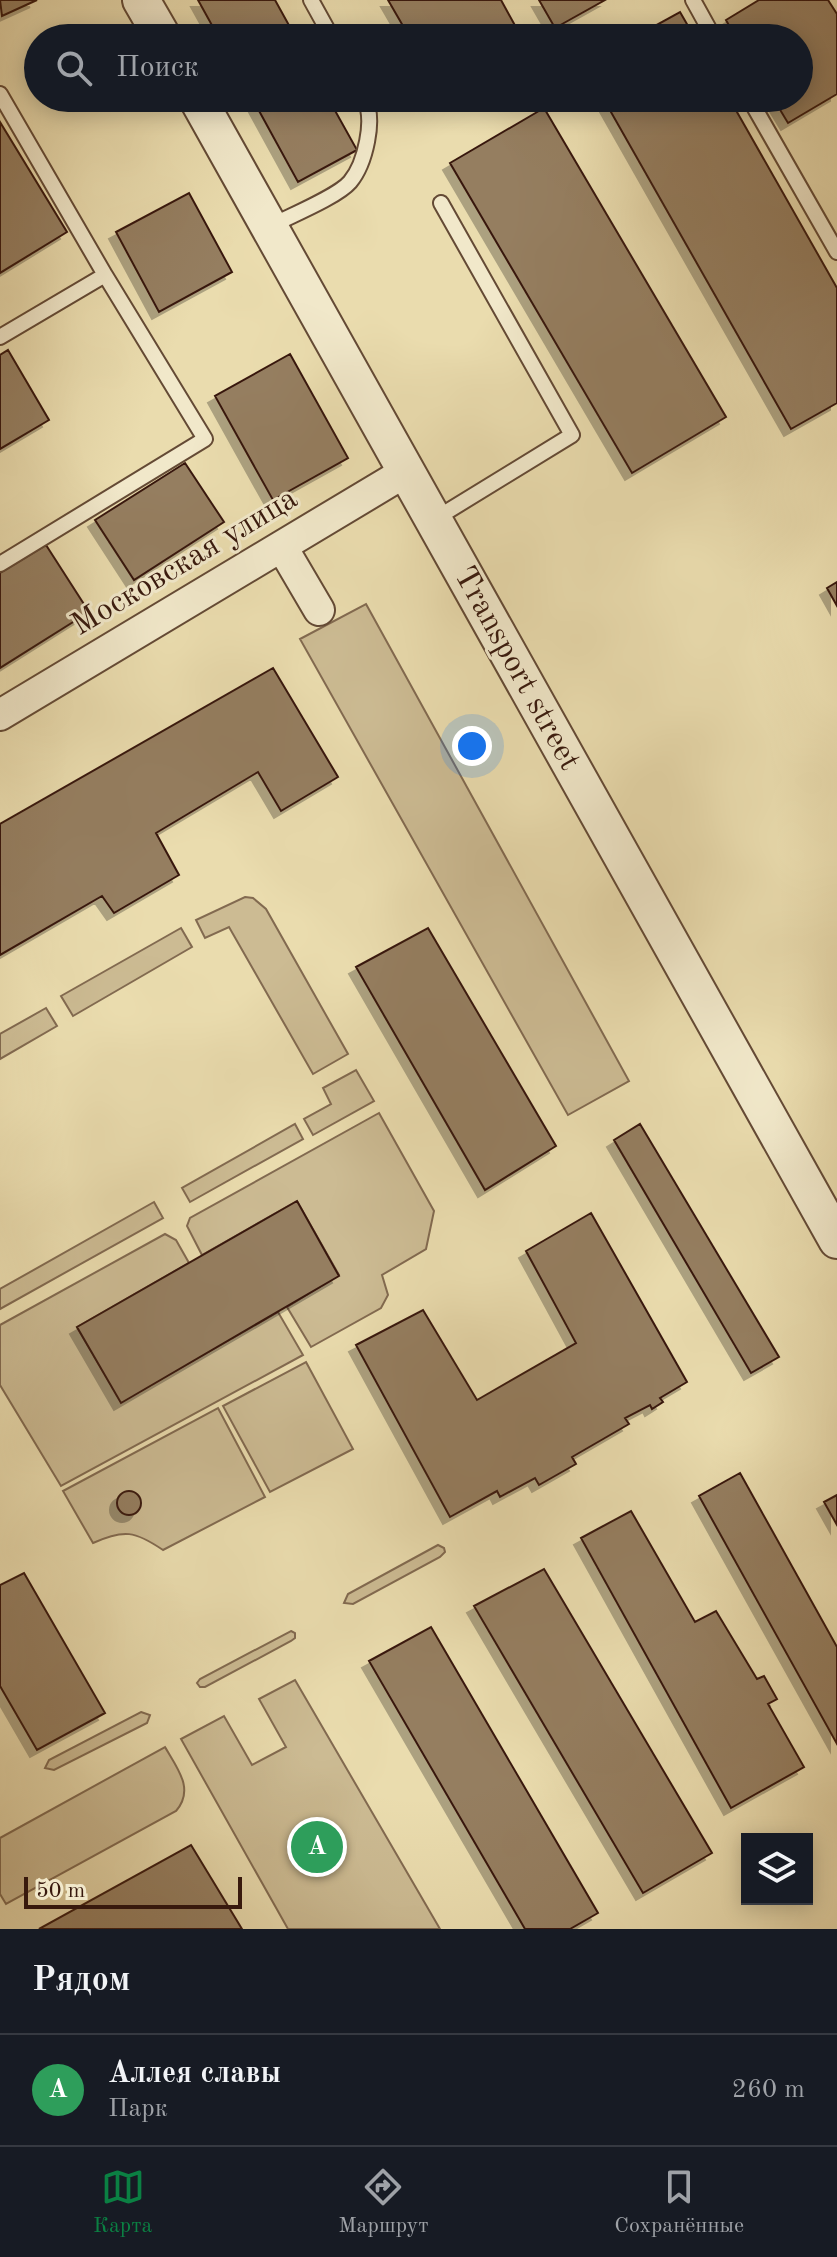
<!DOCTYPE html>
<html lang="ru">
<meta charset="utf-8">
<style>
body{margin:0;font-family:"Old Standard TT",serif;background:#20242c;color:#f1f3f6}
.controls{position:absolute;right:24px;bottom:24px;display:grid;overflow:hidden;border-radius:0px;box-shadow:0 4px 20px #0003}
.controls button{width:72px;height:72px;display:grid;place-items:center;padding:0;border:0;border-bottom:2px solid #363941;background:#171b24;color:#f1f3f6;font:40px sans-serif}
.scale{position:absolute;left:24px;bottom:20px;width:218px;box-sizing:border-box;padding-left:8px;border:4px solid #38190d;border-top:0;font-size:22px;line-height:28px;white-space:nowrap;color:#38190d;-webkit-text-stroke:6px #f1e8ca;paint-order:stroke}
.you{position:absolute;left:472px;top:746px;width:28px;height:28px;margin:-20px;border:6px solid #fff;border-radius:50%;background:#1a73e8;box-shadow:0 0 0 12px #1a73e833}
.badge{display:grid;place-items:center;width:52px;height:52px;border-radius:50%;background:#0b8043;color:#fff;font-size:26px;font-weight:700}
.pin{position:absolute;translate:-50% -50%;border:4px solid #fff;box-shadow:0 2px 8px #0006}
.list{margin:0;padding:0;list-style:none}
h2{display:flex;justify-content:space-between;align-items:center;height:104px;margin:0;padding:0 32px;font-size:34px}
h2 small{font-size:26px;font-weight:400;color:#9ea1a6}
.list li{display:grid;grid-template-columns:52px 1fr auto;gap:24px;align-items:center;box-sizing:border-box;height:112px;padding:0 32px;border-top:2px solid #363941}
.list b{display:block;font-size:30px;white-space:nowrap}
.list p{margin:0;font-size:26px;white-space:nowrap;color:#9ea1a6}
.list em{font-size:26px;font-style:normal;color:#9ea1a6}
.icon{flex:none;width:44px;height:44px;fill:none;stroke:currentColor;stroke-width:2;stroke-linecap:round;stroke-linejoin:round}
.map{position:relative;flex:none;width:837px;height:1929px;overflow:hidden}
.search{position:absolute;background:#171b24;box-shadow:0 4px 20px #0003;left:24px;right:24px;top:24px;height:88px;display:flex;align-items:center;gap:20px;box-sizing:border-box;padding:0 28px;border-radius:44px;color:#9ea1a6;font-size:30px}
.sheet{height:216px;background:#171b24}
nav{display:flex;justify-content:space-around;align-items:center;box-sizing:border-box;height:112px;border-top:2px solid #363941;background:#171b24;font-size:22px;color:#9ea1a6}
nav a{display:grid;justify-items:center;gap:4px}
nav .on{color:#0b8043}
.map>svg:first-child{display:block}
</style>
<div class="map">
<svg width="837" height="1929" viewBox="0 0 837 1929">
<defs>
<filter id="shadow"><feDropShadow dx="-7" dy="7" stdDeviation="0" flood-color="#0004"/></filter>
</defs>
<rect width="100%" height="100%" fill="#eadcae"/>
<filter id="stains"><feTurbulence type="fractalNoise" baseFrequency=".0025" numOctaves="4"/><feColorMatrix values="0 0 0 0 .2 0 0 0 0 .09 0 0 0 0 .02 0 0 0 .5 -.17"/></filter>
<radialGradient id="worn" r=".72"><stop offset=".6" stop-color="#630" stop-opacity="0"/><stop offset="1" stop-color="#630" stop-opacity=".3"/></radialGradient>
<!-- green -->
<path fill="#ccbb93" stroke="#826a50" stroke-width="2" d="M366 604 629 1081 568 1115 300 639Z
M245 897 253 898 266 909 348 1054 313 1074 229 927 205 938 196 920Z
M181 928 192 947 73 1016 61 996Z
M46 1008 57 1026 0 1059V1034Z
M356 1070 374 1101 313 1135 304 1119 331 1104 323 1088Z
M379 1113 434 1211 426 1249 382 1275 388 1295 381 1308 311 1347 287 1307 339 1275 297 1201 202 1255 187 1226 190 1218Z
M295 1124 303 1139 190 1202 182 1188Z
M154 1202 163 1218 0 1309V1289Z
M165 1234 176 1240 189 1263 77 1327 121 1402 278 1312 303 1355 61 1486 0 1385V1325Z
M306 1362 353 1449 270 1492 223 1406Z
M218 1408 265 1497 163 1550C135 1531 124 1529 93 1543L63 1491Z
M438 1545 444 1548 445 1552 440 1557 353 1604 344 1603 348 1594Z
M291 1631 295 1633V1638L291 1641 205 1687H200L197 1683 200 1679Z
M295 1680 440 1929H288L181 1739 224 1716 252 1765 286 1747 259 1699Z
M141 1712 150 1715 147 1723 54 1770 45 1768 49 1760Z
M165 1747C177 1768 195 1789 176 1811L6 1904 0 1894V1838Z"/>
<!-- building -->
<path fill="#957e61" stroke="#38190d" stroke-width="2" filter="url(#shadow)" d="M0 0H37L2 16Z
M198 0H275L296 38H219Z
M388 0H501L518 31 506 38H410Z
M539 0H605L555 28Z
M759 0H828L837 14V94L788 123 773 98H799V38H736L726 20Z
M680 12 695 38H633Z
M252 98H328L357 150 298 182Z
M603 98H729L837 288V403L791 429Z
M544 108 726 417 632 473 450 163Z
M0 122 67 232 0 273Z
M189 193 232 272 159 312 116 232Z
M8 350 49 420 0 449V355Z
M290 354 348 458 273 500 215 396Z
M185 463 224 522 134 580 95 520Z
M46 545 89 612 0 668V573Z
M837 582V606L827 588Z
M273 668 338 777 281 811 258 772 156 833 179 875 114 913 102 896 0 955V824Z
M428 928 556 1146 485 1190 356 967Z
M640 1124 779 1357 751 1373 614 1140Z
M297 1201 339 1276 121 1403 77 1327Z
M591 1213 687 1382 660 1398 663 1402 652 1409 650 1405 625 1418 629 1424 572 1457 576 1464 539 1485 535 1478 500 1497 497 1491 450 1517 356 1345 423 1310 477 1400 576 1343 526 1251Z
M740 1473 837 1647V1744L699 1496Z
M117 1503a12 12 0 1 1 24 0a12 12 0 1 1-24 0Z
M837 1495V1525L824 1502Z
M631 1511 695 1622 716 1611 757 1679 764 1676 777 1699 768 1704 804 1767 731 1808 581 1538Z
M544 1569 712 1853 643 1893 474 1606Z
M24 1573 105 1713 37 1750 0 1686V1585Z
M431 1627 598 1913 570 1929H525L369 1661Z
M191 1845 242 1929H39Z"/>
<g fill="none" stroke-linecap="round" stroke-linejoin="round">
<defs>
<path id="service" d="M311 0 332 38
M693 0 714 38
M0 94 105 275 0 337
M749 98 837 252
M271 226C290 216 337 197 350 182 365 164 376 119 364 98
M435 519 572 435 441 203
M0 564 205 439 105 275"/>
<path id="minor" d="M282 547 319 610
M0 715 407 471"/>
<path id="tertiary" d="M141 0 163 38
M197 98 837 1240"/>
</defs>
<!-- service casing -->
<use href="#service" stroke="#644a35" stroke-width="18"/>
<!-- minor casing -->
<use href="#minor" stroke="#644a35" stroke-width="34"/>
<!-- tertiary casing -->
<use href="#tertiary" stroke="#644a35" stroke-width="40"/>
<!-- service -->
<use href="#service" stroke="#f1e8ca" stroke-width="14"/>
<!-- minor -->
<use href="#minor" stroke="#f1e8ca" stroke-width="30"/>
<!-- tertiary -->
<use href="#tertiary" stroke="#f1e8ca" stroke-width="36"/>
</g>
<g text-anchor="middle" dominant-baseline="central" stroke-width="6" stroke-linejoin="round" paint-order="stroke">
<!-- street labels -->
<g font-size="32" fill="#38190d" stroke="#f1e8ca">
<text transform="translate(185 563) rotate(-31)">Московская улица</text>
<text transform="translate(516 669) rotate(61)">Transport street</text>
</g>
</g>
<rect width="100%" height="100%" filter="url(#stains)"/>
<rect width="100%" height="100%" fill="url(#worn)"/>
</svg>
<div class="controls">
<button><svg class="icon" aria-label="layers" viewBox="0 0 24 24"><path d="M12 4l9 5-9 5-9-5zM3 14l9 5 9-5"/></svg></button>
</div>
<div class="scale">50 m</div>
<div class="you"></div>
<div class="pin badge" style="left:317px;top:1847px;background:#2e9e5b">A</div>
<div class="search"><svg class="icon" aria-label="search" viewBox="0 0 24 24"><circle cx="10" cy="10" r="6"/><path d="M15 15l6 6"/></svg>Поиск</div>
</div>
<section class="sheet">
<h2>Рядом<small></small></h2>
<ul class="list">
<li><span class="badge" style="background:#2e9e5b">A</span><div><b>Аллея славы</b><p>Парк</p></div><em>260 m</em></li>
</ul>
</section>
<nav>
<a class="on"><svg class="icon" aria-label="map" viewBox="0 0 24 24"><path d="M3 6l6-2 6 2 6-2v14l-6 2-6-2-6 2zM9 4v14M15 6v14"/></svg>Карта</a>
<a><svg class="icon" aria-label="directions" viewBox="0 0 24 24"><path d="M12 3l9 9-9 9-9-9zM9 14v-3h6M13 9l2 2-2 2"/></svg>Маршрут</a>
<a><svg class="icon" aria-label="saved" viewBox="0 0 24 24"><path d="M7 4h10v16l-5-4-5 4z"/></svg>Сохранённые</a>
</nav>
